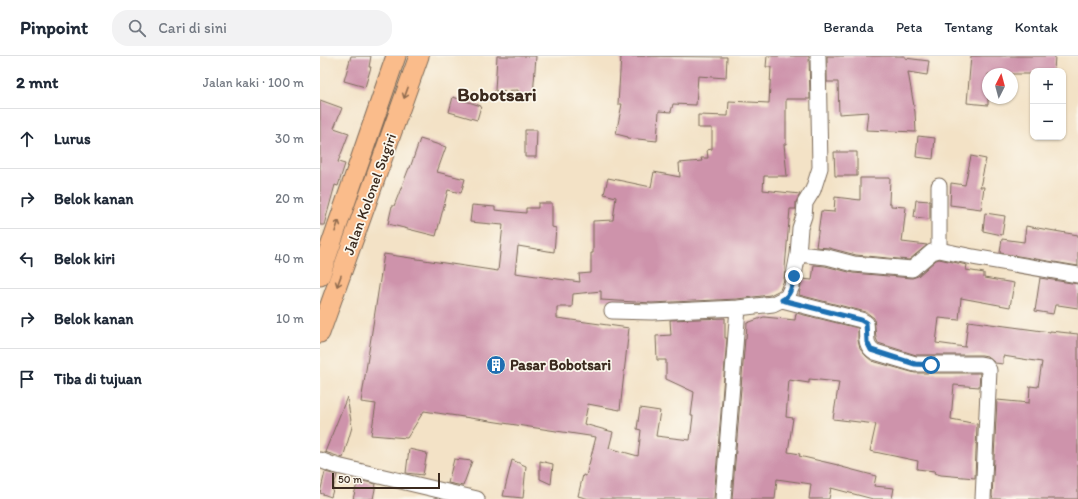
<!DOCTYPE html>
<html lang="id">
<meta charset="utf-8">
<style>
body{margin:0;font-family:Itim,sans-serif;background:#f2f2f3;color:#1f2937}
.controls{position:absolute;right:12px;top:12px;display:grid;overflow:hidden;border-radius:8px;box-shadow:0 1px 3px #0004}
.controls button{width:36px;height:36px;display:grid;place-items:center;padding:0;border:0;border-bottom:1px solid #e0e1e3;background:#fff;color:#1f2937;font:20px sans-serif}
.compass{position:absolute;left:662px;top:12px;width:36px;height:36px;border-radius:50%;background:#fff;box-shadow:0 1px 3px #0004;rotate:6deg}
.scale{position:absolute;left:12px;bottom:10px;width:108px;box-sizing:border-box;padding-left:4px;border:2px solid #3b2a1e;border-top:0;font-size:11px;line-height:14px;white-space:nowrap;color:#3b2a1e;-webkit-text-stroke:3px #fbf7ec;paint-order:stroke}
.stop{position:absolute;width:12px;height:12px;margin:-9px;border:3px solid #1f6fb2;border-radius:50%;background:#fff}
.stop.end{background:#1f6fb2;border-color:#fff;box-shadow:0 1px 4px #0008}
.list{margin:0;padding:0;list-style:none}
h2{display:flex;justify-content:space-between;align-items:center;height:52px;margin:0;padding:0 16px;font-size:17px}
h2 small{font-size:13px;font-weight:400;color:#747a83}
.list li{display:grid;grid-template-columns:26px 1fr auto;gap:12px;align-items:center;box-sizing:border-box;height:60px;padding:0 16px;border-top:1px solid #e0e1e3}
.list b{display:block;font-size:15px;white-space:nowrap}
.list em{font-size:13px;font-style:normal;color:#747a83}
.icon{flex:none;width:22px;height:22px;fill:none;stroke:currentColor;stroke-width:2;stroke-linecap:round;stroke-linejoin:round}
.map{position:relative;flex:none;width:758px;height:443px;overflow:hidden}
header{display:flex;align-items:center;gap:24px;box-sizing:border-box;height:56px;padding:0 20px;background:#fff;border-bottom:1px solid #e0e1e3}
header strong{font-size:19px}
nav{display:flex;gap:22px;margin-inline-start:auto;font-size:14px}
.search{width:280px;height:36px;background:#f2f2f3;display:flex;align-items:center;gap:10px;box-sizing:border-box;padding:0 14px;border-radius:16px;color:#747a83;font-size:15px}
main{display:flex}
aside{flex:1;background:#fff}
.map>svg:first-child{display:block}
</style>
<header>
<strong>Pinpoint</strong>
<div class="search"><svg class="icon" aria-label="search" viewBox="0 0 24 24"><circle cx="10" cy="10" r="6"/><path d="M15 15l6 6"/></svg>Cari di sini</div>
<nav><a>Beranda</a><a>Peta</a><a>Tentang</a><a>Kontak</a></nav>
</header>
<main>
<aside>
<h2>2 mnt<small>Jalan kaki · 100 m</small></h2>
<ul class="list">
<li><svg class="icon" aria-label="ahead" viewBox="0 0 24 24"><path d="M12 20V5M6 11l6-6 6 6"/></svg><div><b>Lurus</b></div><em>30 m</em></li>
<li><svg class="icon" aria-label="right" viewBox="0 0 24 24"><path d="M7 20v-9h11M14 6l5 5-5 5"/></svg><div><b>Belok kanan</b></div><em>20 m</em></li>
<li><svg class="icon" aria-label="left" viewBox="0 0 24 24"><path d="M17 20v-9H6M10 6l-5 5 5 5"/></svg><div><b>Belok kiri</b></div><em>40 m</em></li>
<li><svg class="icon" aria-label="right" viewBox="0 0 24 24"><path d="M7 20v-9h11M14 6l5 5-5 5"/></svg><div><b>Belok kanan</b></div><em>10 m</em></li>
<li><svg class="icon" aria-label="arrive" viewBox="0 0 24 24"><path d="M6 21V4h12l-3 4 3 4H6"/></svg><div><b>Tiba di tujuan</b></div></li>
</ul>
</aside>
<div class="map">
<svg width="758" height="443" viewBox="0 0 758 443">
<rect width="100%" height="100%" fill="#fbf7ec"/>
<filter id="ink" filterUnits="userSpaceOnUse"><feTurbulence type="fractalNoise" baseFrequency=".025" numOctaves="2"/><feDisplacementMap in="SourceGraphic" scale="8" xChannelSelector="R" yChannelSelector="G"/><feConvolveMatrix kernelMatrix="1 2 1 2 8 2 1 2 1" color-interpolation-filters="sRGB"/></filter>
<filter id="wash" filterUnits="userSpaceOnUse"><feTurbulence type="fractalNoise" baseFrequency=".012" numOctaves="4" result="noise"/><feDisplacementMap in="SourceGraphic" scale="16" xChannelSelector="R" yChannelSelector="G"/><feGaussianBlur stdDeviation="0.9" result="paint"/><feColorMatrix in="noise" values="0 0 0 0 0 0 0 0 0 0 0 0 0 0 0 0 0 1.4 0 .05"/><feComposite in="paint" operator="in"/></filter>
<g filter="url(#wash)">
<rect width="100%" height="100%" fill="#f3e2c6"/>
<g id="blocks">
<!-- building -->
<path fill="#ce93ab" d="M31 0H51L49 11H51L45 31 24 25Z
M177 0H216L213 40 198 41V34L175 35Z
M301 0 407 1 406 22 378 20 376 49 353 48 351 56 339 55 337 85 308 82V81L296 78 302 48H298Z
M447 0H489L490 43H466V88H464L467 120H444L443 134 480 138 476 146V153H470L464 224 460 234 450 239 417 243 332 247 281 244V235L253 238 252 251H237V262L309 272 300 354 268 348 264 368 293 376 289 392 318 400 321 374 317 373 320 352 340 355 336 380 370 384 373 360H371L374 336 346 323V304H337L336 280 351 279 350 264 405 262V282H407L394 443H269L258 440 263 419 266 420 276 381 104 355 87 382 51 379 56 348 41 346 64 198 178 215 183 169 150 166 152 149 175 151V154L206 157V152H218V147H232V171L236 172 234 196 198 190 195 217 260 226 259 218 271 217V197H273V165L293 164 296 141 284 138 288 122 331 131 334 116 360 121 359 107 382 105 381 102H388L387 94 392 93V72H378V59L408 60 409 45 449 47 451 11H446Z
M507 0H585V2L609 5 607 19 588 16 595 56 596 76 546 74 548 56 519 58 518 26H507Z
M651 0H735L734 15H713V18H668V49L647 47Z
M133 41 161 50 157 64 129 56Z
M0 44 22 52 14 72 29 77 18 106 25 108 18 130 15 129 4 169H0Z
M205 74H217L216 101H205Z
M598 80 615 82 613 103 596 101Z
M100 83 126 91 117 116 145 123 141 137 128 134 116 180 68 168 72 150H74L89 112H90Z
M514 96H537V120H515Z
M651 100 666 103 660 131H664L661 153 630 149 631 127 645 129Z
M540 122H570L569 147H571V150L586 151 582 186 607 189 589 204 536 199 509 192 496 191 501 155 514 156 515 141 540 144Z
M596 144 610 145V163L594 161Z
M665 157 685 160 682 179 663 175Z
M706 170 758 179V210L680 197 682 183 704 186Z
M619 203 647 209 646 214 664 217V222L694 227 690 251 641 242 639 264 619 262 616 287 645 291 648 265 730 276V275L758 278V443H673L672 440 677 344 709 347 710 330 718 331 722 306 683 300V308L675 307 667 300 662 299H596L558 287 556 282 554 262 546 256 479 239 482 223 492 224 494 209 505 210 533 217 592 222 598 220 616 204Z
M720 222 758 228V252L738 249H735L733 258 715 255Z
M476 257 538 272V284L540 293 546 300 552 305 595 317H660L659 331 634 329 631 363 657 368 655 422 621 419 614 417 615 415 597 413 598 405 550 395 556 368 513 363 519 326 489 323V327L469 324 466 361 473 362 468 396 480 398 479 400 518 409V410L556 420 554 430 574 432 572 443H553L511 432 509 443H489L491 428 457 423 455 443H412L425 283H426L427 267 444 261 475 264Z
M27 341 32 371 23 402 5 396Z
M89 393 107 397 103 419 86 417Z
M134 403 152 405 143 430 128 427Z
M192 404 206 410 203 442 183 440Z
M220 405 233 408 231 428 220 423Z
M5 416 17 419 11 441 0 437Z
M38 424 56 428 53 443H33Z"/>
</g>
</g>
<g filter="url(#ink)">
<use href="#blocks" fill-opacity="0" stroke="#7b6a59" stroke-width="1"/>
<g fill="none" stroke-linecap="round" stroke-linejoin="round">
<defs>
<path id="minor" d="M619 194V130
M478 198 507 201 534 208 592 213 612 196 619 194 653 201 758 219
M462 244 541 264 546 267C548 277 543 289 555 296L595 308H660L665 309 669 314 663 443
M292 255 332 256 418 252
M0 404 13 409 157 443
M403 443 418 252 453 248 467 241 472 230 478 198 480 172 484 160 485 147 493 134 500 112 498 0"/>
<path id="major" d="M0 220 76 0
M0 277 99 0"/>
</defs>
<!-- minor casing -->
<use href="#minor" stroke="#7b6a59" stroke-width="17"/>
<!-- major casing -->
<use href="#major" stroke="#7b6a59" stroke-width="21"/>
<!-- minor -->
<use href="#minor" stroke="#fff" stroke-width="15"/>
<!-- major -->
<use href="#major" stroke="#fabc8b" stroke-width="19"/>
</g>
<!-- one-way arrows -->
<defs><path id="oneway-shaft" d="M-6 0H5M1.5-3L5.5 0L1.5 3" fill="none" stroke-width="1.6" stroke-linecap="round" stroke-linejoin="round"/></defs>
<g stroke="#916c4f">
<use href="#oneway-shaft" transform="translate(86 37) rotate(110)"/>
<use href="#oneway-shaft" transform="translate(17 170) rotate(-71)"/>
<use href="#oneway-shaft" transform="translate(19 225) rotate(110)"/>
</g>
</g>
<g fill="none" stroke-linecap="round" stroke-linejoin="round" filter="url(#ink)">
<!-- route -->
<path stroke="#1f6fb2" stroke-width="5" d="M474 220C472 230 471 239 462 244L541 264 546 267 547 286 551 294 595 308 611 309"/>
</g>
<!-- icons -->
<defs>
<symbol id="building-disc" viewBox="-11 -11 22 22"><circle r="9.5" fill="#1f6fb2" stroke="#fbf7ec"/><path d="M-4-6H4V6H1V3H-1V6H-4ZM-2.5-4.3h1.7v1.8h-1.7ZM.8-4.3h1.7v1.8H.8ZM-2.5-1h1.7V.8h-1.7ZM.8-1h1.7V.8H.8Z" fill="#fff"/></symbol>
</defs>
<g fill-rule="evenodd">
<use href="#building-disc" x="165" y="298" width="22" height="22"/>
</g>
<g text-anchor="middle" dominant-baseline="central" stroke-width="3.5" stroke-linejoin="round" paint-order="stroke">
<!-- street labels -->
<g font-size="15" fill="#3b2a1e" stroke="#fbf7ec">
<text transform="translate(50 138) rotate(-70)">Jalan Kolonel Sugiri</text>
</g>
<!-- poi labels -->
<g font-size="15" font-weight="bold" fill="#3b2a1e" stroke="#fbf7ec" text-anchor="start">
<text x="190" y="309">Pasar Bobotsari</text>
</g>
<!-- district labels -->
<g font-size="19" font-weight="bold" fill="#3b2a1e" stroke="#fbf7ec">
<text x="177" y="38">Bobotsari</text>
</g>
</g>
</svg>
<div class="controls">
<button>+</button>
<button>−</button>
</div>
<svg class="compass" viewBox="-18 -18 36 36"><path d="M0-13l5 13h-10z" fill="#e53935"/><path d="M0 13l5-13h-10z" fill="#747a83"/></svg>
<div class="scale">50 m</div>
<div class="stop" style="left:611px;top:309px"></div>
<div class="stop end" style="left:474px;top:220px"></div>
</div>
</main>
